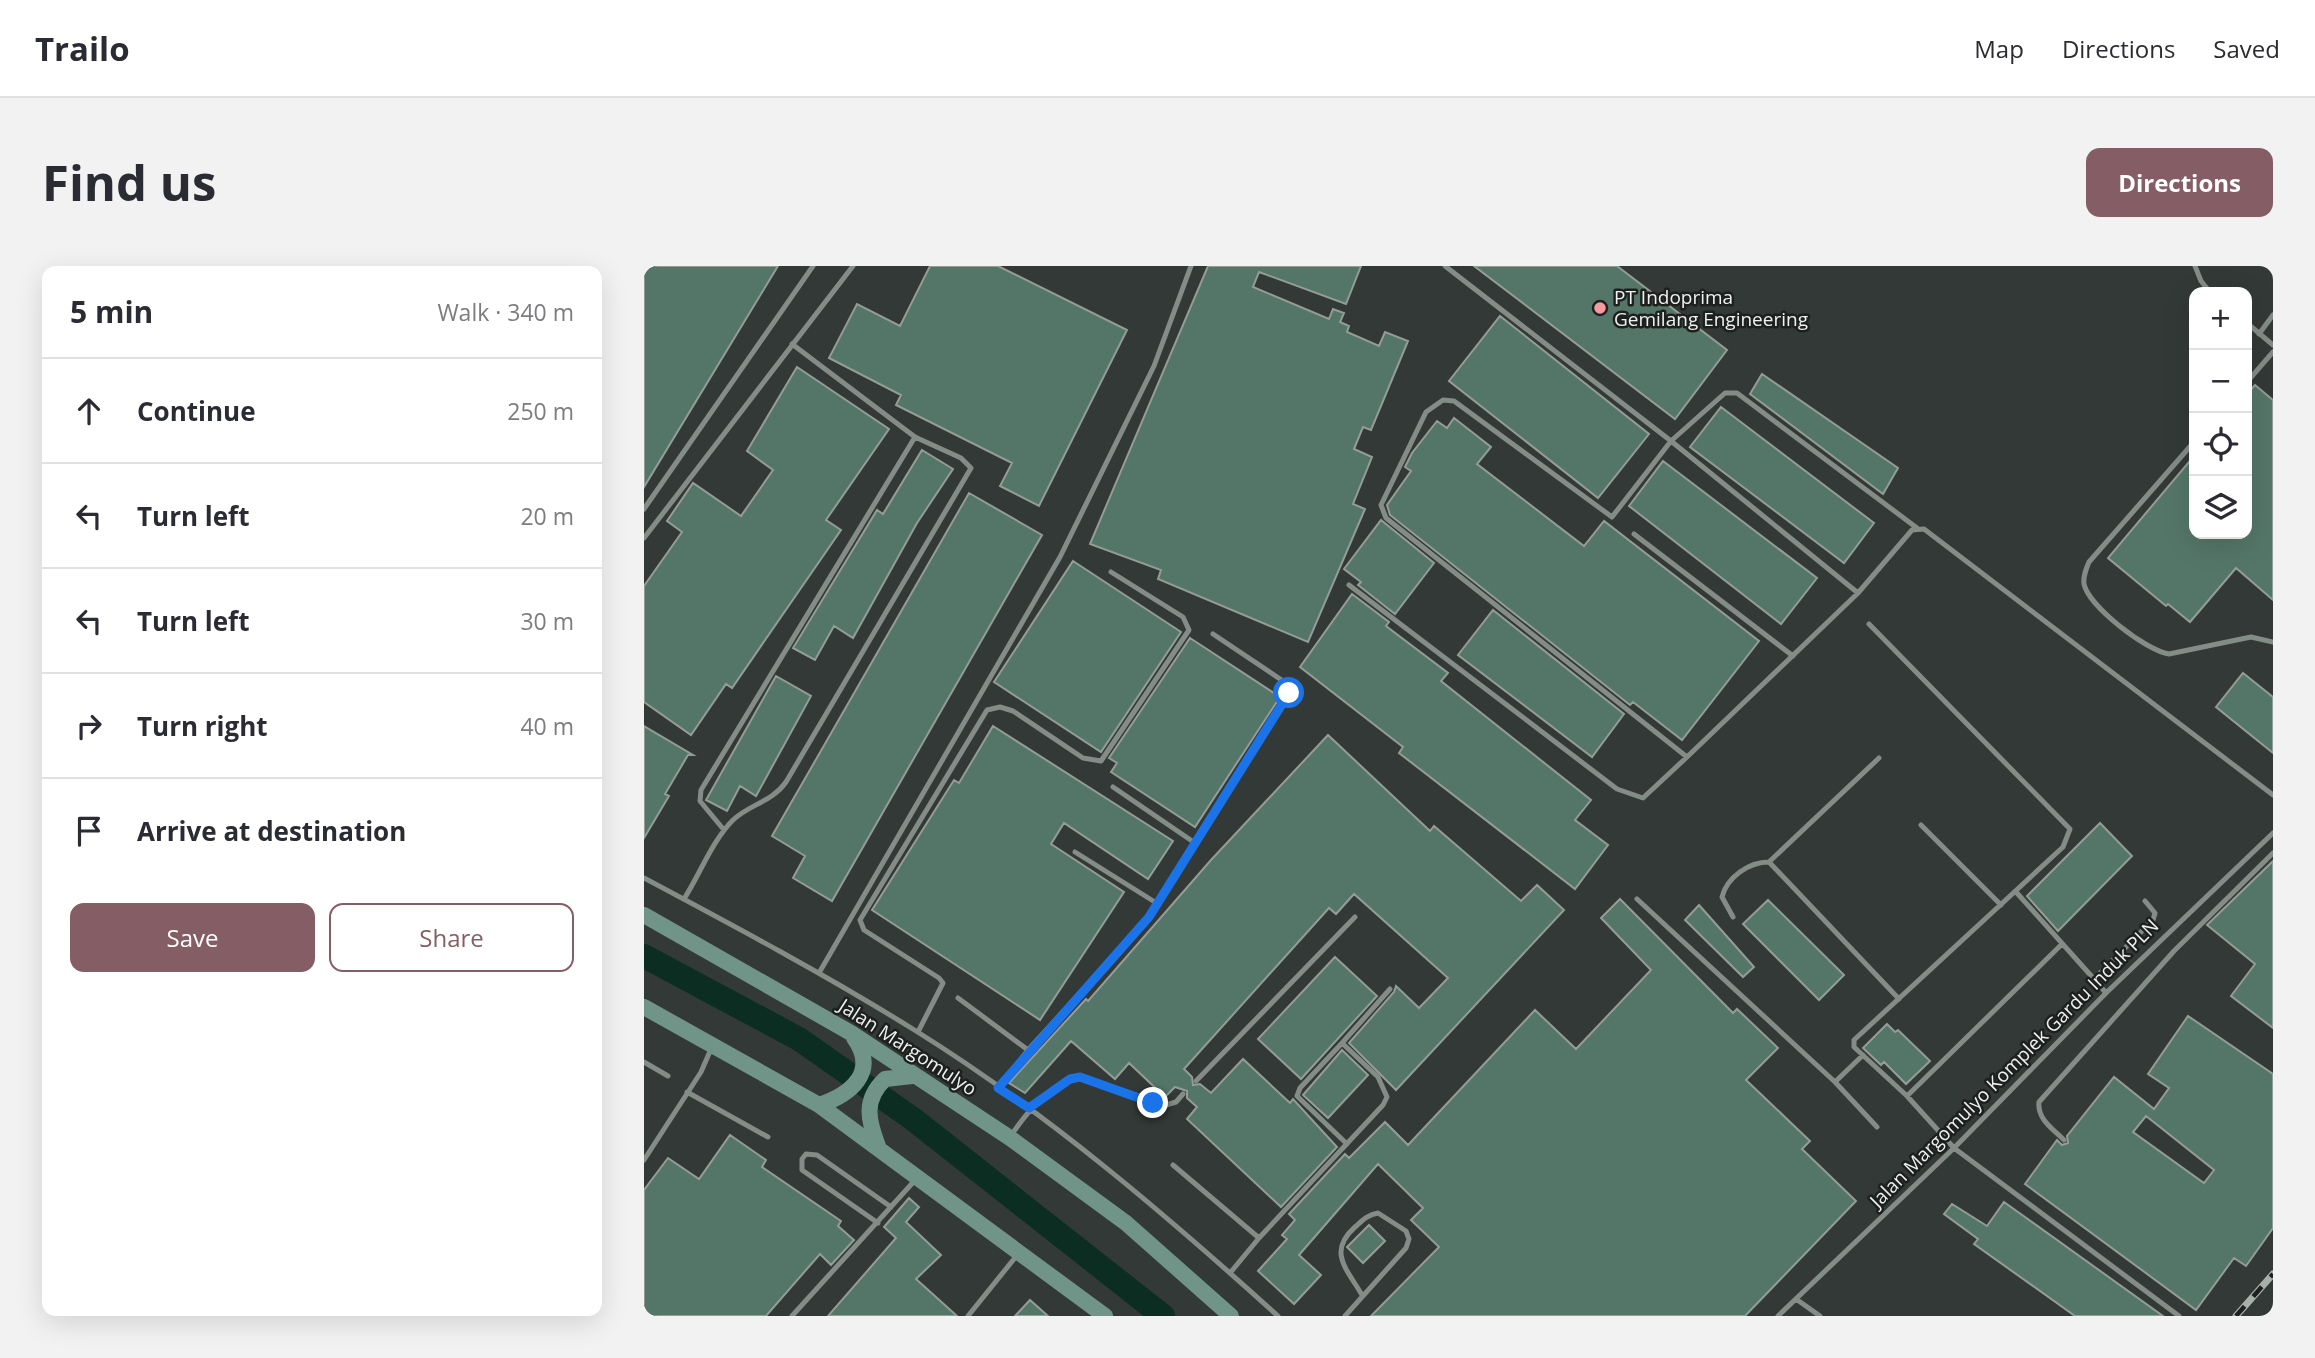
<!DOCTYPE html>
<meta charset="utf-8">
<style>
body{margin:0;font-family:"Open Sans",sans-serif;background:#f2f2f3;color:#2b2b33}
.controls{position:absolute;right:21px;top:21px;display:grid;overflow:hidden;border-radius:14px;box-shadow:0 7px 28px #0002}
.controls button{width:63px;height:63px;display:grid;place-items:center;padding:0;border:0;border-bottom:2px solid #e1e1e2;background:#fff;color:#2b2b33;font:35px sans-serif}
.stop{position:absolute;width:21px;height:21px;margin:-16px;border:5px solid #1a73e8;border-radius:50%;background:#fff}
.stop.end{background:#1a73e8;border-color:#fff;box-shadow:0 2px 7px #0008}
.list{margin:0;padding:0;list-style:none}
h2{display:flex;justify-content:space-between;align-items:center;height:91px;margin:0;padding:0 28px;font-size:30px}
h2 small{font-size:23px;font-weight:400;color:#7c7c81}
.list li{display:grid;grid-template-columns:46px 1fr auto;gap:21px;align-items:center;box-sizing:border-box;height:105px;padding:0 28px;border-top:2px solid #e1e1e2}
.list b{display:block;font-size:26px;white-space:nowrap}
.list em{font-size:23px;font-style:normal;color:#7c7c81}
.actions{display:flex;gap:14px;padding:21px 28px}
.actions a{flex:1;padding:16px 0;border:2px solid #855d64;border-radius:14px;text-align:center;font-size:24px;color:#855d64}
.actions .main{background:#855d64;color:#fff}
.icon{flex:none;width:38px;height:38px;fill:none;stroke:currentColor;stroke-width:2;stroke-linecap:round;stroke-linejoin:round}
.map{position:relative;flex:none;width:1629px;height:1050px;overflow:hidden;border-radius:14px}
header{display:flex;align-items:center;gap:42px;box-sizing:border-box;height:98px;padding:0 35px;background:#fff;border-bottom:2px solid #e1e1e2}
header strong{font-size:33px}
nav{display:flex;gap:38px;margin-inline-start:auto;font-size:24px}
.intro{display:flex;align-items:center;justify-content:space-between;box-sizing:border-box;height:168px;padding:0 42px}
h1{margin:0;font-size:49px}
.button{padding:18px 32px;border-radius:14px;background:#855d64;color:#fff;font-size:24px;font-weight:700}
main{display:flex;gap:42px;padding:0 42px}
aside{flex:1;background:#fff;border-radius:14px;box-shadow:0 7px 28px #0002}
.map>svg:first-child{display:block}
</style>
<header>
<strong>Trailo</strong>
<nav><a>Map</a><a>Directions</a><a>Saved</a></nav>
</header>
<div class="intro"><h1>Find us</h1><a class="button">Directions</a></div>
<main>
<aside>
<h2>5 min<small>Walk · 340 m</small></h2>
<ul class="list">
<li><svg class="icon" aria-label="ahead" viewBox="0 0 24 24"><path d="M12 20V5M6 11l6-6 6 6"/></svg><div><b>Continue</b></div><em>250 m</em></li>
<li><svg class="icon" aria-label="left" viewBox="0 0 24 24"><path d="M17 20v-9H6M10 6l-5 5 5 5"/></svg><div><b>Turn left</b></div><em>20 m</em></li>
<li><svg class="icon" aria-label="left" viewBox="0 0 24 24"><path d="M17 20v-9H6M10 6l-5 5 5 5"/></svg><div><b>Turn left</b></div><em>30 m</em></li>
<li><svg class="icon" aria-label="right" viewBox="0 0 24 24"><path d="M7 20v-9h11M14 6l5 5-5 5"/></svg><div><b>Turn right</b></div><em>40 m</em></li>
<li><svg class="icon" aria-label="arrive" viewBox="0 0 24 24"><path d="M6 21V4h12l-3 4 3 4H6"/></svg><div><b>Arrive at destination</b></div></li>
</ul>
<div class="actions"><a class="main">Save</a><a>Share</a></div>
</aside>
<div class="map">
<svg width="1629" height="1050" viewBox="0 0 1629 1050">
<rect width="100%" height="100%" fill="#333936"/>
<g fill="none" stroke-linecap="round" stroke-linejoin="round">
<!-- river -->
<path stroke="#0c2e22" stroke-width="24" d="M0 690 155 773 269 853 519 1050"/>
</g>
<!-- building -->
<path fill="#547668" stroke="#949c98" stroke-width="2" fill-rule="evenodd" d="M0 0H134L0 221Z
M286 0H354L483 64 395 240 356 220 368 197 252 139 257 129 185 92 213 38 256 60Z
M564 0H717L702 38 615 6 609 21 685 53 689 43 700 47 696 56 705 60 703 66 735 80 741 66 764 75 727 164 719 161 710 183 728 191 709 238 721 243 664 376 514 313 517 304 446 278Z
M830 0H973L1083 84 1031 153Z
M856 50 1005 168 954 232 805 115Z
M153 101 245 163 182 254 197 264 88 422 82 418 47 469 0 436V320L38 266 23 255 49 217 97 250 129 204 103 185Z
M1118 108 1254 202 1239 228 1106 128Z
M1611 119 1629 134V334L1592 302 1546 356 1524 338 1522 340 1464 292 1550 190V268H1603V128Z
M1077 141 1230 257 1200 297 1046 181Z
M810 152 847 181 833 198 940 280 960 255 1115 375 1038 474 989 436 986 439 746 249 743 239 767 205 761 201 768 187 793 155 803 162Z
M278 184 309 203 273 257 209 372 190 360 171 394 149 382 233 244 239 248Z
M1019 195 1173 312 1137 358 985 240Z
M325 227 398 269 188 635 149 612 161 590 128 570Z
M737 254 790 297 751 348 714 319 717 316 700 303Z
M429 295 537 366 457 486 350 416Z
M708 328 745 356 742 360 804 407 797 415 947 534 931 554 964 579 931 623 755 487 759 481 656 401Z
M849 344 980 448 948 491 814 389Z
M546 372 636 431 551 561 467 506 473 497 465 492Z
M1599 407 1629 431V487L1572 441Z
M132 410 167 430 112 530 96 520 83 545 62 534Z
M0 460 49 489H44L21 528 25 530 0 572Z
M349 460 529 575 504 613 420 557 407 578 480 626 396 754 228 644 310 514 315 517Z
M684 469 786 565 790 560 877 635 893 619 920 644 752 824 705 777 750 726 752 720 775 742 804 712 710 628 692 648 685 642 540 803 548 811 549 819 556 818 567 827 599 793 646 837 649 833 693 881 637 941 543 853 553 841 543 832V825L531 821 521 831 485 797 471 813 427 775 381 827 365 817 442 733 444 735 567 594Z
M1456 557 1488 590 1414 665 1383 630Z
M1629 595V762L1587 730 1611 698 1563 659Z
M976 633 1089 747 1093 743 1134 782 1102 814 1166 875 1158 883 1212 935 1101 1050H727L795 981 767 954 779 942 734 898 655 989 677 1009 650 1038 614 1005 643 973 638 969 651 954 645 948 701 888 705 892 741 856 764 879 891 744 932 783 1007 704 957 652Z
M1124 634 1200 709 1175 734 1099 658Z
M1055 639 1110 701 1099 711 1041 654Z
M691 691 733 730 657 813 614 773Z
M1544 750 1629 808V962L1602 1000 1590 992 1552 1044 1381 918 1413 874 1418 879 1424 877 1423 870 1470 811 1510 843 1525 822 1504 808ZM1502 850 1570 904 1560 917 1489 866Z
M1243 758 1251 766 1254 764 1286 795 1262 818 1240 796 1237 799 1219 782Z
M698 784 724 809 684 852 659 829Z
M86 869 122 894 118 901 197 955 194 960 210 974 187 999 176 988 122 1050H0V924L24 892 55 913Z
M265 932 275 941 262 956 297 989 272 1013 313 1050H184L252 972 240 961Z
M1360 936 1519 1050H1431L1330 978 1334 973 1300 948 1308 938 1343 960Z
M725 959 741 975 719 997 703 981Z
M386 1034 404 1050H371Z"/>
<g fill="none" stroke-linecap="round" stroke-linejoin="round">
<!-- service -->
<path stroke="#848c88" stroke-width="5" d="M801 0 1027 175 1214 327 1268 264 1280 263 1629 529
M1551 0 1557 15 1566 26
M1603 57 1629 79
M1615 68 1629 49
M1603 116 1629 86
M1550 176 1445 296C1442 303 1439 310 1440 318 1445 341 1503 385 1525 388L1607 371 1629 376
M0 243 169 0
M990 268 1149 390
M0 272 209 0
M705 319 973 523 999 532 1043 491
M1214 327 1043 491 742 252 737 239 782 146 799 134 810 135 968 251 1027 175 1081 127H1093L1273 262
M1225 358 1426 563 1419 581 1210 774V781L1263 830 1310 882 1535 1050
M469 521 551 577
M1277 559 1357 639
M80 564 56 535 57 524 271 171
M431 586 514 638
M1125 596 1255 733
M0 612C92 661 184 710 272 765 402 846 521 948 634 1050
M1372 626 1450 713 1509 654 1511 647 1501 635
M40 633C56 608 68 575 89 554 106 538 128 536 142 516L327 202 317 192 271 171 148 78
M993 633 1191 816 1219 789
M1089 651 1078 631C1083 611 1105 596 1125 596L1235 492
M175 707 416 291 510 100 547 0
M1450 713 1462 727
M314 732 384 784
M274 766 299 717 295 712 220 664 216 654 343 444 356 441 369 445 439 492 457 495 545 364 539 351 467 306
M698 777 746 723
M0 796 24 810
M552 815 711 651
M1191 816 1233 861
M354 822 384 784 505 651 645 427 642 417 569 368
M43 826 124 871
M1263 830 1418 678
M366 871C382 847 406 817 436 811L522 839 532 836 539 828
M1420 874C1409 863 1393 853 1395 836L1530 685 1629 587
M0 894 57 806 67 783
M529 899 615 972 586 1007
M234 957 158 904V893L162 888 173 889 247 941
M615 972 739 839 743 831 734 811 698 777 656 822 653 830 703 878
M1152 1033 1176 1050
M148 1050 273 912
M324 1050 374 988
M701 1050 762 982 765 973 762 965 734 947C723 949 719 954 711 961 683 986 703 1003 718 1029
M1134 1050 1310 882 1462 727 1629 567"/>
<!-- secondary -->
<path stroke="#709588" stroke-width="16" d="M0 649 207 767 366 872 482 957 587 1050
M0 741 175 839 461 1050
M175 839C206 829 235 806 210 772
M234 880C224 854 219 834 241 813L268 810"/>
<defs>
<path id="rail" d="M1592 1050 1629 1008"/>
</defs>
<!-- rail casing -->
<use href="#rail" stroke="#aaafac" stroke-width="7"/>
<!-- rail -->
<use href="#rail" stroke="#1d201e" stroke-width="4.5" stroke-dasharray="13" stroke-linecap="butt"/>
</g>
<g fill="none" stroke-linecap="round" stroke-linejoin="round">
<!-- route -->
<path stroke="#1a73e8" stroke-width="9" d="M509 837 436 811 426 813 385 842 354 822 505 651 645 427"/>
</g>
<!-- markers -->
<circle fill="#f49b9f" stroke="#1d201e" stroke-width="2.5" cx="956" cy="42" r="7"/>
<g text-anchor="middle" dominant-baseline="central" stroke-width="5" stroke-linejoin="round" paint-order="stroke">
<!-- poi labels -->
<g font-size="19" fill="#edf1ef" stroke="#1d201e" text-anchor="start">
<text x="970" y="31">PT Indoprima<tspan x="970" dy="22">Gemilang Engineering</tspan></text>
</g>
<!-- street labels -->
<g font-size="19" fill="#edf1ef" stroke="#1d201e">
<text transform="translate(264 781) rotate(33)">Jalan Margomulyo</text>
<text transform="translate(1370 797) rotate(-45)">Jalan Margomulyo Komplek Gardu Induk PLN</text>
</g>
</g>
</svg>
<div class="controls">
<button>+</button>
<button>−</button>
<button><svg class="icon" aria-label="locate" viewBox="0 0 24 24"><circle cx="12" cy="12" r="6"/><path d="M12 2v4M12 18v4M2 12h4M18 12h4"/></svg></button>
<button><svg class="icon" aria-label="layers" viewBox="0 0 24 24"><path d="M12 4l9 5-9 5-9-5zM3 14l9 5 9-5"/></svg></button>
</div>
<div class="stop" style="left:645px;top:427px"></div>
<div class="stop end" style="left:509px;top:837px"></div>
</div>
</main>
